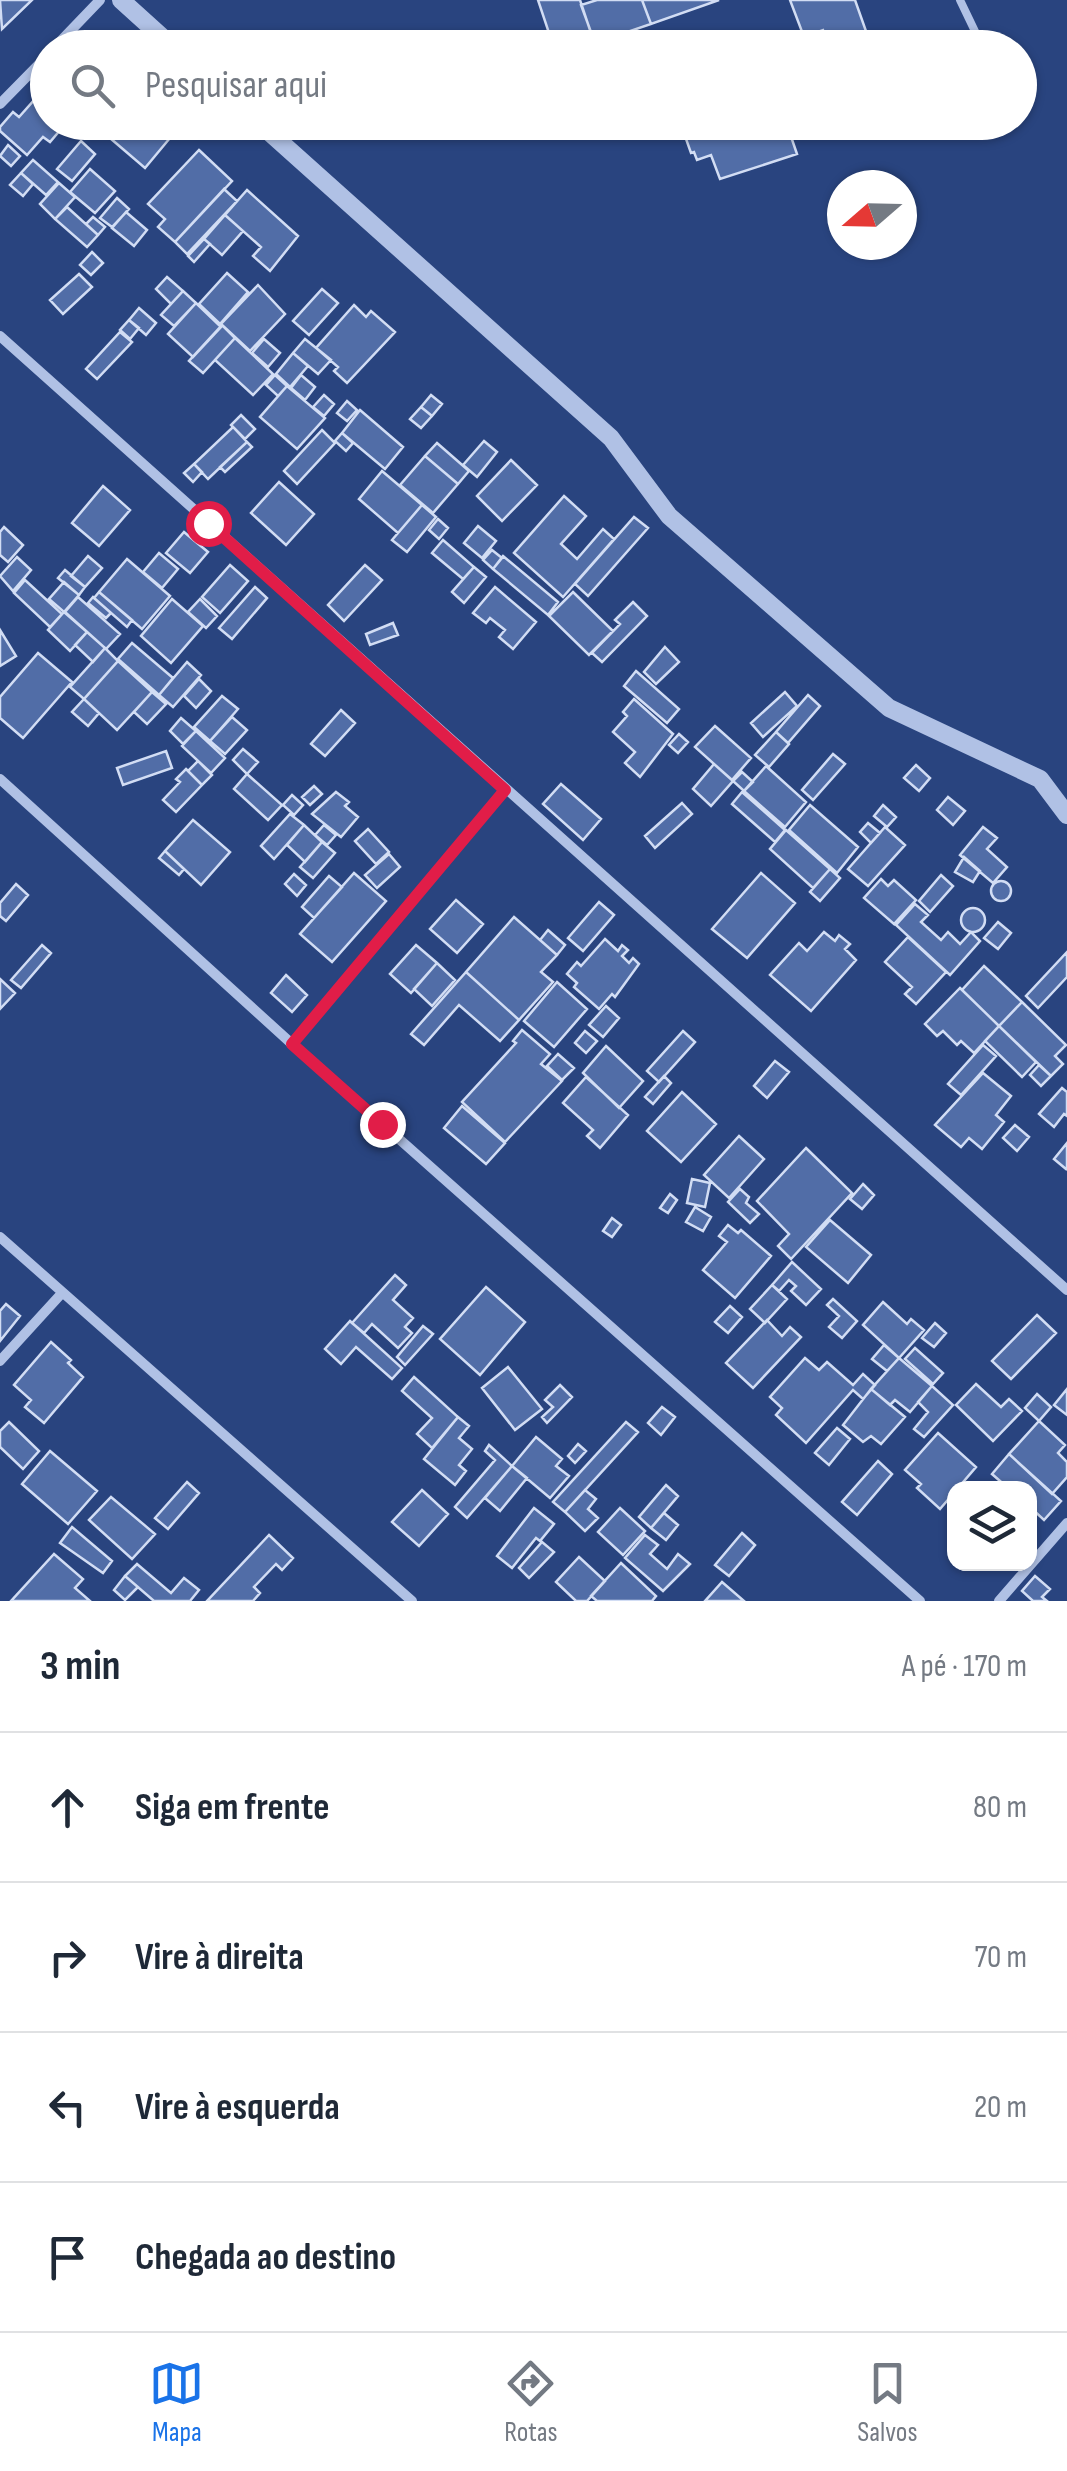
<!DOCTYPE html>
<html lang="pt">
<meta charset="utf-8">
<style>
body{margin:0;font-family:"Sofia Sans Condensed",sans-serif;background:#f6f6f7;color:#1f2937}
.controls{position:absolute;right:30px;bottom:30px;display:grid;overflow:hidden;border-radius:20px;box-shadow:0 2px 8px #0004}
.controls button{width:90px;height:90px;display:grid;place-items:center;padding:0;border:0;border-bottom:2px solid #e0e1e3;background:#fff;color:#1f2937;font:50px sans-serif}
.compass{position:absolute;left:827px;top:170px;width:90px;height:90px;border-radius:50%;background:#fff;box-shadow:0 2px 8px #0004;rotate:250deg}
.stop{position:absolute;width:30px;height:30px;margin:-22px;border:8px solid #e11d48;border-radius:50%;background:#fff}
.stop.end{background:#e11d48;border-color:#fff;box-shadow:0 2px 10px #0008}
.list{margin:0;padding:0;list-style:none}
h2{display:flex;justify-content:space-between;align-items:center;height:130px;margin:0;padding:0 40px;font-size:42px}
h2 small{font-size:32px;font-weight:400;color:#747a83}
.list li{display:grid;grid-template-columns:65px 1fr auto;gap:30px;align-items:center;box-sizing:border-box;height:150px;padding:0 40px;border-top:2px solid #e0e1e3}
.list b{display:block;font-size:38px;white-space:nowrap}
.list em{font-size:32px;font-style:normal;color:#747a83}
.icon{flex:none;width:55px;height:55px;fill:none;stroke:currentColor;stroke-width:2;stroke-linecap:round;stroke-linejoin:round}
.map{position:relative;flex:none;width:1067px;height:1601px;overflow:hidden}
.search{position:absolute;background:#fff;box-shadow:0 2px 8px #0004;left:30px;right:30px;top:30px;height:110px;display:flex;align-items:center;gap:25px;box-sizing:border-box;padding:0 35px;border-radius:55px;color:#747a83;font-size:38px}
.sheet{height:730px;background:#fff}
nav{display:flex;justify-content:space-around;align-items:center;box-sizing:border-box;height:140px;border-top:2px solid #e0e1e3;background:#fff;font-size:28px;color:#747a83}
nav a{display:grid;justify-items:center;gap:5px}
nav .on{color:#1a73e8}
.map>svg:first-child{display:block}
</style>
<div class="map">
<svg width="1067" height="1601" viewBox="0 0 1067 1601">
<rect width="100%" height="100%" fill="#29447f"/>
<!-- building -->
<path fill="#516da7" stroke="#d2ddf4" stroke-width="2.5" d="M0 0H32L2 29Z
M538 0H580L596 48H554Z
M597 0H642L651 24 595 43 581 5Z
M642 0H719L651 24Z
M790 0H855L867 34 830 48 823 30 804 37Z
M44 89 48 92V122H67L50 142 43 137 27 155 0 131V127L13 112 19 117Z
M123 122H152L170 138 145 168 110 138Z
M680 122H786L797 154 720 179 711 155 697 160 694 152 691 153Z
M81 141 95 154 72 181 57 169Z
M8 145 20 156 11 166 0 156Z
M199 150 232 181 175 242 158 227 165 219 148 204Z
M33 160 58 182 46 195 21 173Z
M90 169 115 191 95 213 70 192Z
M21 173 33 184 23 196 10 185Z
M59 183 75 197 55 219 40 204Z
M224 189 237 201 187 254 175 242Z
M247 190 298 236 270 271 253 256 261 247 225 215Z
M117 198 129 209 112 227 100 218Z
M67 207 98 235 87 247 55 219Z
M126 212 147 230 134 246 112 228Z
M225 215 243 231 222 255 204 239Z
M93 217 105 227 98 235 86 224Z
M204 239 210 244 194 262 188 256Z
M92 252 103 263 91 275 80 265Z
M227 273 248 292 220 324 199 304Z
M79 274 92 287 63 314 50 300Z
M167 277 183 291 171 304 156 289Z
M258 285 285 314 250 351 221 324Z
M322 289 338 303 309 335 293 321Z
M183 291 196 303 174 326 161 315Z
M196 303 221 327 193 357 168 334Z
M354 305 366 317 371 311 395 332 347 383 334 371 338 367 316 348Z
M139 308 156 323 146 335 129 320Z
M129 320 139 328 130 339 120 330Z
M222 325 235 338 203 373 189 361Z
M120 332 132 342 97 379 86 369Z
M235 338 273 374 253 395 215 360Z
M264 339 280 353 268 367 252 353Z
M305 339 331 360 318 374 293 353Z
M293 353 308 366 290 387 276 374Z
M275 375 287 386 278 396 266 385Z
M301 375 315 387 305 400 291 388Z
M287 386 325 418 297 449 260 417Z
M324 395 334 404 324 416 313 407Z
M431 395 442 404 432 416 421 407Z
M347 401 357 410 347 421 337 413Z
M421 407 432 416 421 428 410 419Z
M360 410 403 447 385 469 342 433Z
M241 415 255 429 245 439 231 425Z
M233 427 247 442 208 479 194 464Z
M322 430 335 443 297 484 284 471Z
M342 433 353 443 346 451 335 441Z
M484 441 497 452 477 477 463 465Z
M247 442 252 447 225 472 220 467Z
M437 443 469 471 458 484 425 456Z
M425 456 458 484 433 513 400 485Z
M511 460 537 485 502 521 477 496Z
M194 464 202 472 193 482 184 473Z
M382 471 422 505 398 533 359 499Z
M279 482 314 514 286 545 251 513Z
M103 486 130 510 99 546 72 523Z
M564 496 586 516 561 544 577 559 603 529 614 539 563 597 514 553Z
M422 505 436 517 407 552 392 540Z
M634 517 648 528 588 596 575 584Z
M438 519 448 528 439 539 429 530Z
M478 526 496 541 482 558 464 543Z
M4 527 23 545 8 562 0 555V532Z
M184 532 208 552 190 573 166 553Z
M443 540 474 567 463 579 432 553Z
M492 550 502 558 493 569 483 560Z
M159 553 178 569 162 588 143 572Z
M88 556 102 568 85 587 71 576Z
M503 556 558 602 548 615 493 569Z
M17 557 31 570 13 591 0 576Z
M127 559 170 596 142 629 99 592Z
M230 565 248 581 220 613 202 597Z
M365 565 382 580 344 621 328 605Z
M474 567 486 577 464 603 452 592Z
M65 570 85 587 79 595 58 578Z
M25 580 62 614 50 627 14 593Z
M64 582 79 595 64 612 49 599Z
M255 587 267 598 232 639 219 628Z
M495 587 536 622 513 649 499 637 505 630 490 618 486 623 473 613Z
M99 592 132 620 127 627 94 598Z
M573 592 613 631 589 655 549 616Z
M78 597 120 634 106 649 65 612Z
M93 597 111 613 106 618 88 603Z
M172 599 203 626 171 663 141 636Z
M200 599 217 616 206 628 188 612Z
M633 602 647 616 602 662 592 653 620 624 615 620Z
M64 612 87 632 70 651 48 630Z
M393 623 398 635 370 645 366 634Z
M0 630 16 656 0 666Z
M87 632 105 648 93 662 75 645Z
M132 643 173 678 159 695 118 659Z
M665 647 679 662 656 684 644 672Z
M105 648 118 661 84 699 70 687Z
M38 653 72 682 23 738 0 718V697Z
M118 661 152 692 117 730 84 699Z
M187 662 201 675 173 707 159 695Z
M636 671 679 709 667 723 624 686Z
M199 679 211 691 196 708 184 696Z
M152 692 166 704 147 724 134 712Z
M785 692 797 706 763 737 751 723Z
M808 695 820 706 788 743 776 732Z
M222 696 238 709 210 741 194 727Z
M84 699 99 713 88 726 72 712Z
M634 699 673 734 640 777 625 763 635 752 613 732 627 716 623 712Z
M341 710 355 723 325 756 311 744Z
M232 717 247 730 225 754 210 741Z
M181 718 196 731 183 744 170 731Z
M715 726 751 758 732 780 695 747Z
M196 731 225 758 211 773 182 746Z
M776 732 789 744 769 767 755 755Z
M679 734 688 742 678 753 669 745Z
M243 749 258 762 247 774 233 760Z
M166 751 172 768 123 785 117 768Z
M833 754 845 764 813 800 802 790Z
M198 761 212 775 202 785 188 771Z
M714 764 733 781 711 806 693 789Z
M916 765 930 778 919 791 904 778Z
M766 766 806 802 785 827 744 791Z
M186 769 202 785 176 812 163 800 180 782 176 779Z
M742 772 753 782 744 791 733 781Z
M247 774 282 805 268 820 234 789Z
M561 784 601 819 583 840 543 804Z
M314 786 322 794 310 805 302 797Z
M336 792 349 802 345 806 358 817 341 837 312 814Z
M742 792 785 830 775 842 732 804Z
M292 795 303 805 294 815 283 805Z
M948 797 965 811 953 825 937 810Z
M682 803 692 814 655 848 645 836Z
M810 805 858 847 837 873 789 830Z
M883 805 896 817 887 827 874 816Z
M290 814 304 825 274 859 261 846Z
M193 820 230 852 201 885 165 851Z
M868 823 880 833 871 843 860 832Z
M304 825 322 842 305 862 287 845Z
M324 825 336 835 327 845 315 835Z
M885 827 905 845 868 886 848 869Z
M983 827 997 838 987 849 1007 867 993 883 960 855Z
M368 829 389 852 376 864 355 841Z
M786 830 830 869 813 888 770 849Z
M322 842 335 853 313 878 300 867Z
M165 851 184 869 179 875 159 858Z
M389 854 400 867 377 888 365 875Z
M964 857 980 871 973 882 955 872Z
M830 869 840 878 820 901 810 892Z
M354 873 386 901 332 962 300 934Z
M761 873 795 903 747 958 712 929Z
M294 874 306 885 297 896 285 884Z
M941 875 953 886 930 912 919 901Z
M329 876 342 887 314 918 302 907Z
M881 879 888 886 894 880 916 900 894 924 864 898Z
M991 891a10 10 0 1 1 20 0a10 10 0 1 1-20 0Z
M16 884 28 895 6 921 0 916V903Z
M456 900 483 924 457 953 430 929Z
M599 902 614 915 583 951 568 938Z
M915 904 928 915 921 922 941 940 948 932 960 944 971 932 980 941 950 975 896 925Z
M961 920a12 12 0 1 1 24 0a12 12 0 1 1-24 0Z
M514 917 557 955 541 972 553 982 519 1020 466 972Z
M998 922 1011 933 998 949 984 938Z
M548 930 565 945 557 955 540 940Z
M824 932 835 941 839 935 850 944 845 949 856 960 811 1011 770 975 799 943 807 951Z
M908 937 946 972 916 1004 905 994 912 987 885 962Z
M605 939 618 951 622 945 628 950 622 956 629 963 633 958 639 964 615 997 612 994 599 1009 574 987 577 983 567 974 577 962 581 966Z
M42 945 51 953 21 988 11 980Z
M416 945 437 963 411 993 390 974Z
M1067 952V977L1038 1008 1026 996Z
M437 963 455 980 432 1006 414 989Z
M984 966 1022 1002 999 1026 962 990Z
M466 972 519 1020 500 1041 459 1005 424 1045 411 1034Z
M286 975 307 995 292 1012 271 993Z
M0 979 15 993 0 1009Z
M557 982 587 1009 554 1047 524 1021Z
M960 988 999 1026 974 1053 961 1041 957 1045 943 1031 937 1036 925 1024Z
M1022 1002 1066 1045 1055 1056 1063 1064 1051 1076 999 1026Z
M606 1006 619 1018 603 1037 589 1025Z
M999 1026 1036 1062 1022 1077 985 1041Z
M522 1030 550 1054 541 1064 562 1081 505 1142 462 1102 516 1043 513 1041Z
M585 1031 597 1041 586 1053 575 1043Z
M683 1031 695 1042 659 1082 647 1071Z
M983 1045 996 1056 961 1095 948 1084Z
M606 1046 643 1081 619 1108 583 1073Z
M558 1054 574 1068 562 1080 547 1066Z
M775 1061 789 1072 767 1098 754 1086Z
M1039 1065 1051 1076 1041 1086 1030 1075Z
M983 1073 1011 1096 996 1115 1004 1122 982 1149 969 1138 961 1147 935 1125Z
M664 1076 671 1083 653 1104 645 1097Z
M586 1077 628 1115 600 1148 587 1136 593 1130 563 1103Z
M1062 1088 1067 1092V1116L1064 1114 1054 1127 1039 1114Z
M682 1092 716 1124 681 1162 647 1131Z
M462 1106 505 1143 486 1164 444 1128Z
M1015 1125 1029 1137 1017 1151 1003 1138Z
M739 1136 764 1159 729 1198 704 1175Z
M1067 1143V1167L1066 1169 1054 1159Z
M806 1148 852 1193 791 1259 778 1246 789 1234 757 1201Z
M692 1179 710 1183 705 1207 687 1203Z
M863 1184 874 1195 862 1209 850 1199Z
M740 1189 749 1197 746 1203 759 1214 750 1223 728 1202Z
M670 1194 677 1200 668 1213 660 1208Z
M695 1207 711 1217 703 1231 686 1222Z
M612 1218 621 1225 612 1237 603 1231Z
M830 1220 871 1255 848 1283 806 1247Z
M728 1225 738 1233 741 1230 771 1256 735 1298 703 1270 727 1242 719 1236Z
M792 1262 821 1289 806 1305 791 1291 796 1286 789 1280 779 1291 772 1285Z
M395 1275 406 1285 393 1300 413 1318 405 1327 412 1333 398 1348 372 1324 364 1333 352 1323Z
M772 1285 787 1299 765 1323 750 1309Z
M486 1287 525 1322 480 1375 440 1339Z
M833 1299 857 1321 842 1338 829 1327 839 1316 827 1305Z
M883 1302 907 1324 911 1319 924 1330 899 1358 863 1325Z
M6 1304 20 1316 0 1341V1311Z
M730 1306 742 1317 728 1333 715 1322Z
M1037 1315 1056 1333 1011 1379 992 1361Z
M767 1320 782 1336 790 1327 801 1337 753 1388 726 1363Z
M350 1321 402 1368 392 1379 356 1347 341 1364 325 1349Z
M935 1323 946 1333 934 1347 922 1338Z
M423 1326 433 1334 405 1365 397 1357Z
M51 1342 71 1360 68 1363 83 1377 44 1423 25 1407 31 1400 14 1385Z
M884 1345 899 1358 887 1371 872 1359Z
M915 1348 943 1373 933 1384 905 1359Z
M805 1358 819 1370 827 1362 853 1385 863 1374 875 1385 863 1399 853 1390 806 1443 776 1415 782 1408 770 1397Z
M899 1358 932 1386 910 1412 895 1400 890 1405 871 1389Z
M508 1367 542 1409 515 1430 482 1388Z
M414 1377 458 1417 432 1448 417 1434 432 1418 402 1391Z
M976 1384 1001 1407 1009 1399 1022 1411 993 1441 956 1405Z
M560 1385 572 1397 547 1423 542 1417 553 1407 545 1400Z
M932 1386 953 1405 924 1437 914 1429 928 1412 918 1402Z
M871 1389 905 1417 881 1444 871 1436 863 1442 843 1425Z
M1067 1389V1415L1054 1405Z
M1037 1394 1051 1407 1039 1421 1025 1408Z
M662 1407 675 1417 661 1435 648 1423Z
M458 1417 469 1426 459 1438 472 1449 459 1465 466 1471 455 1485 424 1459Z
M1039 1421 1065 1445 1058 1453 1067 1462V1477L1052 1494 1009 1454Z
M9 1422 39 1451 23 1469 0 1447V1431Z
M626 1422 638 1432 565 1512 553 1502Z
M837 1428 850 1439 829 1465 815 1453Z
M938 1433 976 1467 940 1509 917 1488 921 1484 905 1470Z
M536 1437 562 1459 556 1466 569 1476 550 1498 512 1466Z
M578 1444 586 1451 575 1463 568 1456Z
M489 1445 512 1466 467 1518 455 1507 495 1460 485 1451Z
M50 1451 97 1491 68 1524 22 1484Z
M1009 1454 1061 1501 1044 1520 1030 1507V1488H1008L992 1474Z
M878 1461 892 1474 857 1515 842 1502Z
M512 1466 527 1478 500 1511 485 1498Z
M187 1482 199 1493 168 1529 155 1518Z
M666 1485 678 1496 651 1528 639 1517Z
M422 1490 448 1514 419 1546 392 1522Z
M585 1490 596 1499 588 1509 598 1518 585 1531 565 1512Z
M111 1497 155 1534 132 1559 89 1520Z
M534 1508 554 1524 540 1541 536 1538 512 1568 497 1556Z
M620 1508 645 1531 623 1555 598 1532Z
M664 1513 678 1525 666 1540 651 1528Z
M72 1527 112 1561 103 1573 60 1543Z
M742 1533 755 1545 729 1576 715 1565Z
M269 1535 293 1558 282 1570 276 1564 254 1587 260 1593 253 1601H207Z
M645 1535 658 1545 650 1554 667 1569 678 1554 690 1564 663 1591 625 1558Z
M542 1542 554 1552 529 1578 519 1568Z
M54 1554 83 1579 75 1588 90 1601H11Z
M579 1557 605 1581 587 1601H576L556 1582Z
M621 1563 656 1596 652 1601H597L591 1596Z
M137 1564 171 1593 184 1578 199 1590 190 1601H154L125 1576Z
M125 1576 138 1587 125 1600 114 1590Z
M1035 1576 1050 1589 1042 1597 1047 1601H1033L1022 1591Z
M722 1582 744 1601H705Z"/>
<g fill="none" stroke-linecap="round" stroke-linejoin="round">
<!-- service -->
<path stroke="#b0c1e5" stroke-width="8" d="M960 0 983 48"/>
<!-- minor -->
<path stroke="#b0c1e5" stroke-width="10" d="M54 48 100 0
M0 104 48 55
M0 336 1067 1290
M0 779 292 1044 920 1601
M292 1044 505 790
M0 1237 412 1601
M0 1361 62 1293
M999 1601 1067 1523"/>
<!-- tertiary -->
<path stroke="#b0c1e5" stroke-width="18" d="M121 0 174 48
M258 122 611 438 669 516 889 708 1040 779 1067 815"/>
</g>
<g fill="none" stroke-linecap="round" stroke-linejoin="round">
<!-- route -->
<path stroke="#e11d48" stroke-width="12" d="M208 523 505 790 292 1044 382 1124"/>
</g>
</svg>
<div class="controls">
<button><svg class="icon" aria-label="layers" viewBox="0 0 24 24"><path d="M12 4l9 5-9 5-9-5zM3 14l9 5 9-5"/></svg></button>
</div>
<svg class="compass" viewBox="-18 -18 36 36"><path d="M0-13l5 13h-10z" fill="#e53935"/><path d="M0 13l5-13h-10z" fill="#747a83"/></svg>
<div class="stop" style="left:208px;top:523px"></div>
<div class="stop end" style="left:382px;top:1124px"></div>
<div class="search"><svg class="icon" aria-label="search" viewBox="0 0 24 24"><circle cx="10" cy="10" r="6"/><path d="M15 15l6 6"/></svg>Pesquisar aqui</div>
</div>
<section class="sheet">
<h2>3 min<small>A pé · 170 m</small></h2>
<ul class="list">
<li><svg class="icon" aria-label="ahead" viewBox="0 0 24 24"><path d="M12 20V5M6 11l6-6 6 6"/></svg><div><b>Siga em frente</b></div><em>80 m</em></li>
<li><svg class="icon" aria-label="right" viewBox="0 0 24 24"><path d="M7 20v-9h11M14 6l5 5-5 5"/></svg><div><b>Vire à direita</b></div><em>70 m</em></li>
<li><svg class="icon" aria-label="left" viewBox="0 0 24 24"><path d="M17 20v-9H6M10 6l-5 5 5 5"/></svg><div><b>Vire à esquerda</b></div><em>20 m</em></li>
<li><svg class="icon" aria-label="arrive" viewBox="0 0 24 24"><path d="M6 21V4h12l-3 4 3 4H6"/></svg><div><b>Chegada ao destino</b></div></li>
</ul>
</section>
<nav>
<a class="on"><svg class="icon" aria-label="map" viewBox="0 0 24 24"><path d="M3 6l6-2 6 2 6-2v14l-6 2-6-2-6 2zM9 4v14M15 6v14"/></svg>Mapa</a>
<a><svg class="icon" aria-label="directions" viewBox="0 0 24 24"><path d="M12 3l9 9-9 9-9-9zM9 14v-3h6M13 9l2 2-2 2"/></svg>Rotas</a>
<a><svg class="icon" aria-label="saved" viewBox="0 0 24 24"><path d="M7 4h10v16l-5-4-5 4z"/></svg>Salvos</a>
</nav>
